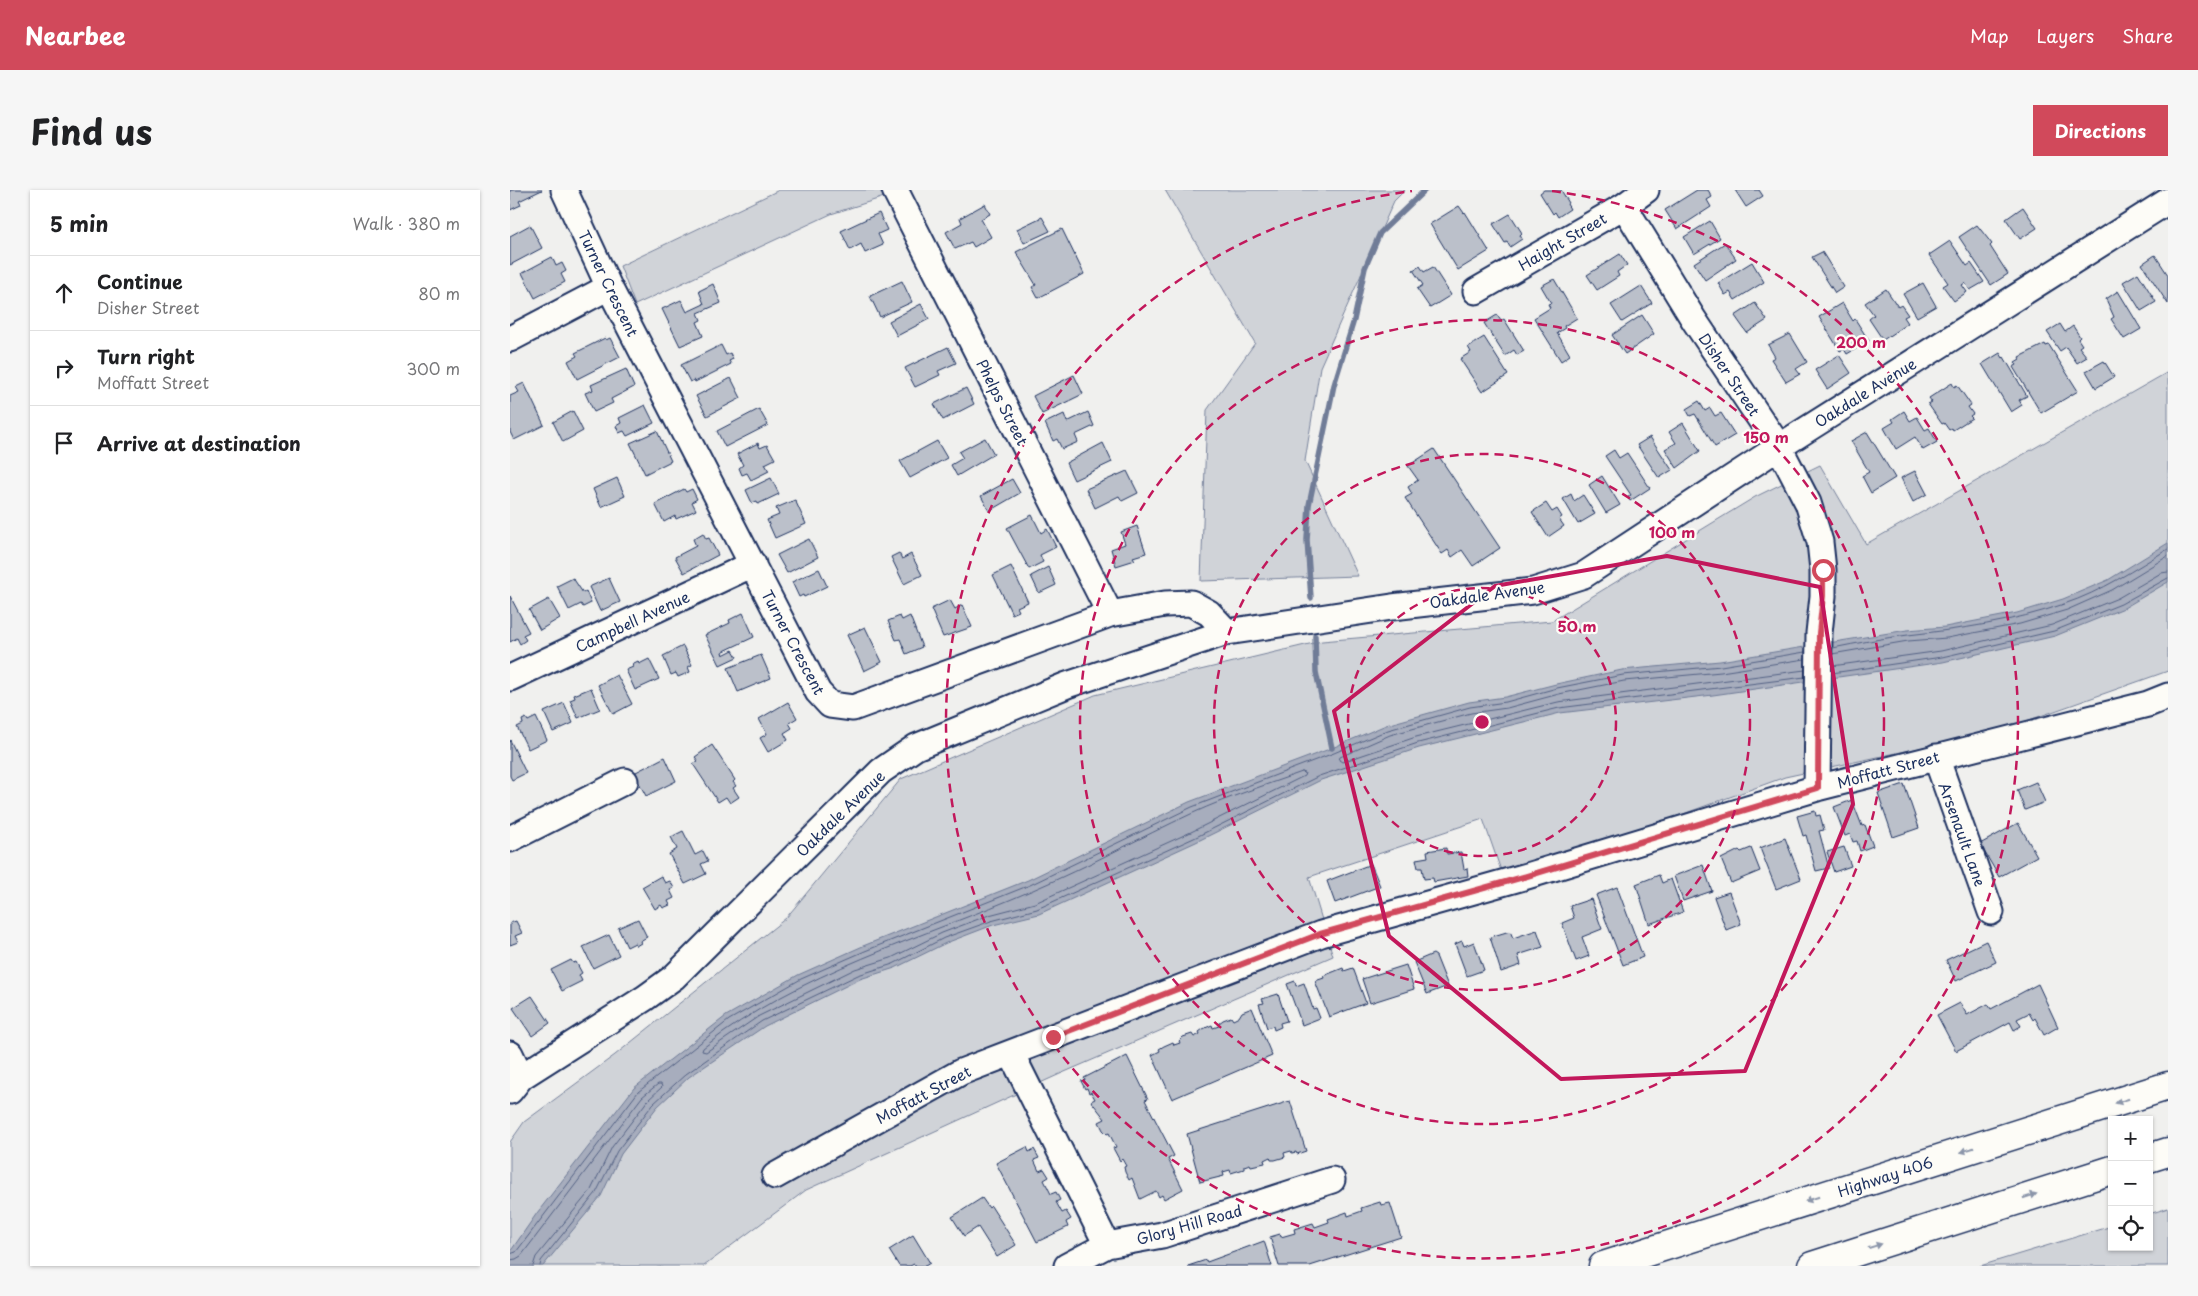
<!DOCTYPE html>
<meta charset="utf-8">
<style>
body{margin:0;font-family:"Playpen Sans",sans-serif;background:#f6f6f6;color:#202124}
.controls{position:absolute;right:15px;bottom:15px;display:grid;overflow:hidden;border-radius:0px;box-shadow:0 1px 4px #0004}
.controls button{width:45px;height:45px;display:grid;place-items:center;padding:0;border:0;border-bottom:1px solid #e0e0e0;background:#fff;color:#202124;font:25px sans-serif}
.stop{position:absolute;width:15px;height:15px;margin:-11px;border:4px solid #d1495b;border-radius:50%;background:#fff}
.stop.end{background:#d1495b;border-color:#fff;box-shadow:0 1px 5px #0008}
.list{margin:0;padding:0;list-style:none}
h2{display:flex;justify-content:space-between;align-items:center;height:65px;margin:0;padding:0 20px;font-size:21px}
h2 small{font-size:16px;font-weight:400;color:#757577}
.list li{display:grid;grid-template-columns:32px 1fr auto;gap:15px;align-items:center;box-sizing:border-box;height:75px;padding:0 20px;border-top:1px solid #e0e0e0}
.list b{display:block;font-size:19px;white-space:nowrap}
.list p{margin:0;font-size:16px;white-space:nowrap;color:#757577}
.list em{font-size:16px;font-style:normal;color:#757577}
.icon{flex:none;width:28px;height:28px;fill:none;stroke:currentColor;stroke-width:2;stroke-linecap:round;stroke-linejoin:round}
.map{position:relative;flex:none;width:1658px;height:1076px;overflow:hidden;border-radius:0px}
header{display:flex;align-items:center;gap:30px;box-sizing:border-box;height:70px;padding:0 25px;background:#d1495b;color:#fff}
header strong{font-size:24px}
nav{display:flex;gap:28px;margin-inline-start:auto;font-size:18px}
.intro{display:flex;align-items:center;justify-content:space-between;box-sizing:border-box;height:120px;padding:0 30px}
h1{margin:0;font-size:35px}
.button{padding:12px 22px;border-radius:0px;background:#d1495b;color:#fff;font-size:18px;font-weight:700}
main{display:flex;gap:30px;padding:0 30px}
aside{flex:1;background:#fff;border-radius:0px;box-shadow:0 1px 4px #0004}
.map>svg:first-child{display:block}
</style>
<header>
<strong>Nearbee</strong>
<nav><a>Map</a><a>Layers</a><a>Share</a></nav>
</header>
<div class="intro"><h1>Find us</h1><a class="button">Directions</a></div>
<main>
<aside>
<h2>5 min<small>Walk · 380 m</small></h2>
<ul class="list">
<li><svg class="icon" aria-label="ahead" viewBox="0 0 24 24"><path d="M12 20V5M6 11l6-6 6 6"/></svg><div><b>Continue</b><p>Disher Street</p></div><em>80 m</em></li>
<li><svg class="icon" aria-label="right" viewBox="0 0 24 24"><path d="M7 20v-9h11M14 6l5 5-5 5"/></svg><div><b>Turn right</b><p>Moffatt Street</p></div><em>300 m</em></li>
<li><svg class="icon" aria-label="arrive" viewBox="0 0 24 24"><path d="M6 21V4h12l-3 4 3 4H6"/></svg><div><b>Arrive at destination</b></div></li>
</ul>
</aside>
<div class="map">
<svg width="1658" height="1076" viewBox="0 0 1658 1076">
<rect width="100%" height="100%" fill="#f0f0ee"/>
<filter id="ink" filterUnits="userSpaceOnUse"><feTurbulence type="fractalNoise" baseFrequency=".02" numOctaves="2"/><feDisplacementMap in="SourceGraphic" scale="10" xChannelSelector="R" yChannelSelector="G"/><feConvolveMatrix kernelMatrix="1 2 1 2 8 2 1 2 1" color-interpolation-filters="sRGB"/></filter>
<g filter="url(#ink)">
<!-- green -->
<path fill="#d0d3d8" stroke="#76819b" d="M269 0H396L321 24 125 115 110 76Z
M655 0H895L884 11 810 177 795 271 848 386 691 391 697 220 745 153Z
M1658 182V481L1488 541 1275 587 994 689 973 629 799 687 823 766 550 884 296 1000 194 1076H0V952L14 932 105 865 276 728 391 589 585 505 812 451 1042 431 1245 307 1310 275 1356 354Z
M1658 1018V1076H1470L1602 1036V1057H1639V1024Z"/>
<!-- water -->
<path fill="#a7adbd" stroke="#6f7b97" d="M1658 353V392L1614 418 1545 446 1433 472 1203 505 1050 523 909 558 811 590 686 652 529 724 483 735 436 753 385 778 350 789 255 836 179 887 147 917 111 964 91 1006 33 1076H0V1062L27 1023 124 898 216 826 288 785 353 756 518 690 679 612 822 558 876 535 959 512 995 507 1046 494 1112 480 1210 471 1397 440 1435 437 1507 423 1553 409 1598 390Z"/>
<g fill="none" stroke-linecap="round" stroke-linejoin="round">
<!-- shore -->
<path stroke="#536184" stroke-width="1" d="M1323 458C1348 453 1373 448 1398 445 1451 439 1503 432 1554 414 1591 402 1625 379 1658 359
M1322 464 1398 451 1437 448 1510 434 1557 420 1602 400 1658 366
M1322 476 1431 461 1542 435 1608 408 1651 383 1658 382
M1295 480 1048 512 906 547 832 572 829 570 830 567 880 545 961 523 997 518 1049 504 1114 491 1211 482 1295 469
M1322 483 1432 467 1544 441 1611 414 1658 388
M792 582 795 583 794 586 681 642 525 713 479 725 432 743 381 768 345 779 249 826 196 862 192 861 193 858C290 781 411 749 523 700 577 677 629 648 683 623 718 607 756 595 792 582Z
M0 1064 6 1062 128 902 219 830 291 789 355 761 520 695 682 617 824 563 878 540 960 517 996 512 1047 498 1113 485 1211 476 1295 462
M0 1070 6 1069 11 1066 132 907 148 894H151L152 897 138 910 102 957 81 1000 26 1067 23 1076
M30 1076 31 1071 86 1003 107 961 143 914 176 884 252 831 348 785 383 774 434 748 481 731 527 719 684 648 809 586 908 553 1049 518 1295 487"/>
<!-- stream -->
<path stroke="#6f7b97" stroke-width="5.5" d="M801 408 797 350 799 315 824 195 844 130 855 78 870 43 915 0
M805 446 806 482 822 558"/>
</g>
<!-- building -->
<path fill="#bbc0ca" stroke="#1b2f5e" d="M0 0H32L9 11 11 15 0 20Z
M1034 0H1051L1059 13 1057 14 1060 19 1048 27 1045 22 1043 24 1030 3Z
M1187 0H1198L1202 7 1197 10 1201 17 1167 39 1155 20Z
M1225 0H1249L1253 6 1236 17Z
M475 14 480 24 471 29 481 47 464 57 461 52 445 59 436 42 452 33 450 28Z
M949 16 954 23 955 22 979 61 948 80 920 34Z
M1513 17 1527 38 1510 49 1496 29Z
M369 23 377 40 368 44 373 55 355 63 351 54 340 60 331 41Z
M1000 24 1012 43 1010 45 1012 49 1000 57 997 52 995 53 983 34Z
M532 27 540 41 514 53 507 39Z
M1200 31 1210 48 1184 64 1174 47Z
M20 35 32 58 0 75V46Z
M1467 35 1482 54 1480 56 1498 84 1481 95 1449 47Z
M552 39 574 84 528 108 522 97 526 95 506 62Z
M1440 51 1457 76 1461 73 1474 92 1460 100 1455 93 1452 95 1457 102 1444 111 1433 96 1438 93 1419 65Z
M1215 53 1226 69 1195 90 1184 73Z
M1312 62 1334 97 1325 103 1302 67Z
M1110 64 1117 75 1107 82 1109 86 1087 100 1077 85Z
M1645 65 1658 85V114L1632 74Z
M42 67 46 76 52 73 56 81 51 84 55 92 25 108 12 83Z
M1242 72 1254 92 1225 110 1220 102 1215 105 1208 93Z
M910 76 914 82 923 77 941 105 920 118 907 99 913 95 903 80Z
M1628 83 1646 112 1631 121 1613 92Z
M1044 89 1067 128 1054 136 1055 138 1047 143 1060 165 1051 171 1024 128 1040 118 1038 114 1041 113 1031 96Z
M392 91 402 112 370 127 360 106Z
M1413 93 1426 116 1407 127 1393 104Z
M203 94 211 113 188 123 191 130 187 132 193 146 170 156 152 119 171 110 177 122 194 114 189 101Z
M1131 96 1142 113 1112 132 1101 115Z
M1376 99 1388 117 1391 115 1398 125 1394 127 1398 133 1373 150 1359 129 1364 125 1355 113Z
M1608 101 1631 139 1614 149 1601 129 1604 127 1596 109Z
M1245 113 1257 130 1237 143 1225 126Z
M1332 113 1343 131 1345 129 1359 151 1337 164 1334 159 1330 161 1309 127Z
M411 114 419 129 387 146 379 131Z
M987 125 991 131 994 129 1014 161 1007 165 1004 160 995 166 974 133Z
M1132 125 1144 144 1115 164 1102 145Z
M1550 134 1555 142 1563 136 1570 147 1568 149 1572 155 1569 157 1577 167 1567 173 1556 157 1550 161 1537 142Z
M1280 144 1297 172 1286 179 1290 184 1276 192 1261 169 1265 167 1258 155Z
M974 147 998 185 972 202 950 169 961 162 958 157Z
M95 148 96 150 100 148 110 167 67 189 58 171 67 166 65 163Z
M1535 154 1536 156 1539 155 1568 201 1531 223 1503 177 1507 175 1505 172 1510 169 1509 167Z
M211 155 216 165 220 163 223 169 219 171 221 174 185 192 184 190 180 192 171 175Z
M438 157 446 173 428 181 430 185 405 197 395 178Z
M1490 163 1493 168 1494 167 1517 206 1509 210 1512 215 1501 222 1472 174Z
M1329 165 1341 183 1317 199 1305 180Z
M1594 171 1604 187 1586 198 1576 181Z
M116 179 124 197 101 209 103 213 84 222 75 203 83 200 81 195Z
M564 185 573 204 532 224 523 206Z
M221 188 231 208 197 226 186 206Z
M14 193 34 235 4 250 0 242V206L9 202 6 197Z
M1442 193 1444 197 1447 195 1461 215 1458 217 1463 224 1460 226 1462 228 1443 240 1442 238 1439 240 1434 233 1432 234 1418 214 1422 212 1419 208Z
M456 198 464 214 433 230 424 214Z
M1189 211 1195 221 1200 218 1205 226 1211 223 1225 245 1205 257 1185 224 1180 226 1176 219Z
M135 215 144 233 117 246 114 241 109 243 106 236 111 233 109 228Z
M249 219 258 235 215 257 207 241Z
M63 221 73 241 53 252 43 232Z
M1394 221 1400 231 1407 227 1415 240 1419 238 1427 252 1413 260 1405 247 1386 259 1374 238 1384 232 1382 229Z
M578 222 584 236 565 245 568 252 552 259 547 249 543 251 535 233 554 224 557 232Z
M1173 233 1190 261 1167 278 1155 259 1166 253 1159 242Z
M147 241 161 271 135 284 120 253Z
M1357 242 1385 288 1361 303 1352 286 1359 282 1341 251Z
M1140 247 1162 280 1149 288 1127 255Z
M475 248 484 264 447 286 441 275 453 268 449 262Z
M427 251 437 268 400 288 390 271Z
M248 253 250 258 257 255 265 269 255 274 259 281 241 290 237 283 232 285 229 278 233 275 227 264Z
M593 253 602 272 564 290 556 273Z
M924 259 990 358 963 376 952 360 942 367 938 360 932 364 895 308 902 304 898 297 908 290 898 276Z
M1104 260 1109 268 1117 263 1140 298 1120 311 1118 307 1121 305 1095 266Z
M617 281 628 303 612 311 609 306 585 318 576 299Z
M1405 281 1417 304 1403 312 1391 288Z
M1092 286 1110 315 1096 323 1079 295Z
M107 288 115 306 91 317 83 299Z
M261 288 269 304 248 314 247 311 242 313 236 300Z
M502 289 510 303 479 321 471 306Z
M174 299 176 302 182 299 187 309 182 312 186 320 166 329 165 326 154 332 145 314Z
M1061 304 1064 311 1073 305 1085 324 1068 334 1053 309Z
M285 310 296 334 265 348 257 330 269 325 266 318Z
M1036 313 1042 322 1047 319 1052 327 1049 329 1054 336 1038 347 1022 322Z
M522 325 531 343 537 339 546 357 530 365 533 372 519 379 497 338Z
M627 336 636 363 623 367 625 370 606 376 601 359 615 354 611 342Z
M193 343 196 349 199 348 208 365 174 383 165 367 186 356 183 349Z
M299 349 308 367 277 383 267 365Z
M389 363 392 369 401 364 412 385 394 394 381 367Z
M501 376 518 412 507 417 509 421 502 424 483 385Z
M538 377 546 395 529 403 521 386Z
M309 379 317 396 294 407 293 405 289 407 282 392Z
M63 388 73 403 76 401 81 413 73 417 71 414 59 420 47 396Z
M99 388 110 412 90 421 79 397Z
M0 406 19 442 13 445 16 450 10 454 7 448 0 452Z
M39 409 50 428 30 440 19 420Z
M440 410 445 419 452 415 462 437 433 447 421 419Z
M233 423 244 447 212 462 213 465 223 460 227 467 210 475 195 445 220 433 219 430Z
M390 426 392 430 400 426 412 457 396 464 390 449 386 450 378 431Z
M355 437 372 472 354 481 337 445Z
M173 456 182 475 178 477 180 482 168 487 166 483 161 485 153 466Z
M251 465 261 488 228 502 218 478Z
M139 469 149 489 125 500 116 480 123 477 122 474 128 471 129 474Z
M107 485 122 514 103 524 88 495Z
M81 498 90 519 68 528 60 510 65 508 64 505Z
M278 512 287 528 279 533 282 538 274 543 278 550 258 562 250 548 257 544 249 529Z
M54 513 63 533 43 542 34 522Z
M26 527 37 550 18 559 7 537 13 534 12 530 16 528 18 531Z
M0 550 16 583 2 590 0 586Z
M202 555 225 590 223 592 226 596 223 598 229 607 220 613 216 607 208 612 183 574 188 571 185 567Z
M155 567 166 591 136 606 124 583Z
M1526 592 1535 612 1515 620 1507 600Z
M1394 594 1409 638 1383 647 1368 603Z
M1342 610 1352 636 1355 635 1363 656 1350 661 1347 651 1343 652 1340 644 1335 646 1324 617Z
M1305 621 1306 626 1310 625 1314 640 1309 641 1319 678 1306 681 1296 645 1293 646 1287 626Z
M1508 633 1527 666 1489 687 1470 654Z
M173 641 185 665 193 661 198 671 191 674 196 684 175 694 159 664 167 659 161 647Z
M1275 648 1291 689 1266 699 1250 658Z
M1334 657 1341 676 1324 682 1317 662Z
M936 658 937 664 951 662 954 679 957 678 958 686 924 692 923 688 914 689 912 678H908L906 669 918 667 917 661Z
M1241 658 1250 681 1221 693 1211 669 1229 660 1231 662Z
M861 674 870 696 825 713 817 691Z
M1193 675 1202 701 1173 711 1164 686Z
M1149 685 1152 693 1161 689 1173 722 1139 734 1126 694Z
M151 686 155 693 160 691 164 698 160 700 164 708 158 711 160 715 153 718 151 715 145 719 132 697Z
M1107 697 1133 767 1113 775 1086 705Z
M1219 702 1231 734 1216 740 1204 707Z
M1081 709 1092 739 1072 747 1079 766 1066 771 1052 733 1064 728 1060 716Z
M128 729 137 747 130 751 131 753 126 756 125 753 117 757 108 738Z
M6 731 12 743 5 746 8 752 0 755V733Z
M1027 740 1033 757 1008 765 1011 775 991 782 980 747 1000 741 1003 748Z
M99 745 109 765 83 778 73 757Z
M952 751 954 756 964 752 974 780 957 786 945 754Z
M1476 751 1486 772 1446 791 1436 770Z
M923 764 926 766 938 796 917 804 904 772Z
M61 770 63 773 66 772 72 783 69 785 72 791 52 801 41 780Z
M896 775 904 799 860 813 852 789Z
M833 778 834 781 843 778 856 813 819 827 805 791 814 788 813 786Z
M785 791 786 796 794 793 803 819 806 818 810 828 792 835 777 794Z
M1528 794 1548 837 1534 845 1525 828 1523 830 1519 823 1507 829 1511 836 1504 840 1500 832 1446 861 1427 825 1450 813 1457 825 1478 814 1481 819Z
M768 804 777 831 770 833 771 837 764 840 763 836 757 838 749 814 754 813 752 809Z
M22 806 40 833 22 846 3 818Z
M742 818 762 866 662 909 642 865 650 861 649 859 654 856 663 852 664 855 670 853 669 851 673 847 682 844 684 847 690 844 689 842 693 839 702 835 703 838 709 836 708 834 713 830 721 827 723 830 729 827 732 822Z
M617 866 638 909 635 910 664 966 658 969 673 999 654 1009 652 1005 649 1007 646 1001 630 1009 622 988 619 990 615 982 614 977 616 976 612 969 610 971 603 958 606 957 599 943 597 944 593 940 589 932 595 929 581 911 585 909 581 902 579 903 577 898 575 899 571 891 575 890 574 888Z
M780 911 796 961 787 964 786 962 782 963 781 961 774 963 775 967 765 970H761L760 967 754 970 755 973 741 976 740 974 734 976V979L721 983 720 980 713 982 714 986 690 992 677 944Z
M517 957 519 962 524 959 529 968 524 970 529 981 534 979 539 987 534 990 541 1004 546 1002 550 1010 546 1012 552 1023 556 1021 561 1029 556 1032 558 1037 527 1052 486 973Z
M472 1008 479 1018 481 1016 506 1055 487 1067 468 1037 454 1046 442 1027Z
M870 1012 871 1015 880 1013 891 1047 800 1076H769L760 1047 770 1044 771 1047 785 1043 784 1039 803 1033 805 1037 819 1032 818 1029 837 1022 838 1026 852 1021 851 1018Z
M403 1045 420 1073 415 1076H405L404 1074 400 1076H389L379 1060Z
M754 1051 762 1076H678L696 1070 697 1072Z"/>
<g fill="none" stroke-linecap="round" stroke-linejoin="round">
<defs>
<path id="minor" d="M54 0 99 97 308 502 320 515 343 518 600 424 655 414 681 413 699 423 717 442
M385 0 600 424
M1114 16 1184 130 1269 257 1298 313 1310 352 1313 380V406L1309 443 1307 598
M966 101 1114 16 1136 0
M0 149 99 97
M0 488 243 374
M1426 567 1481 722
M0 649 115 591
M501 863 597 1055
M0 864 11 887
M0 901 11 887 135 808 164 787 371 581 406 557 557 495 717 442 882 417 1023 401 1074 385 1269 257 1658 11
M265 986 451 882 811 744 1017 686 1307 598 1638 514 1658 506
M557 1076 597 1055 652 1045 822 990"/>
<path id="highway" d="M1639 968 1658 962
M1093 1076 1658 896
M1302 1076 1602 980"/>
</defs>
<!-- minor casing -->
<use href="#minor" stroke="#1b2f5e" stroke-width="29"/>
<!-- highway casing -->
<use href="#highway" stroke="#1b2f5e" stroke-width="31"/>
<!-- minor -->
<use href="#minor" stroke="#fdfcf7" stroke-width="25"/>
<!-- highway -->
<use href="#highway" stroke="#fdfcf7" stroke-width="28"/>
</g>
<!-- one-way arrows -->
<defs><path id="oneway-solid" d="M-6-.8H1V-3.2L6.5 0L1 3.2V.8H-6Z" transform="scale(1.25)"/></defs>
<g fill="#8c96aa">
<use href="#oneway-solid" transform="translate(1612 911) rotate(162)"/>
<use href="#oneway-solid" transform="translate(1457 960) rotate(162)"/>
<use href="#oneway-solid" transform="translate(1520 1006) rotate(-18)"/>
<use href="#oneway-solid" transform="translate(1302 1009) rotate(162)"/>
<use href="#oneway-solid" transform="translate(1365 1056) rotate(-18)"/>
</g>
</g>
<g fill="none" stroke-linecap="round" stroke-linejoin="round" filter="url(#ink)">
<!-- route -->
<path stroke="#d1495b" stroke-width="6" d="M543 847 810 744 1017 686 1308 598 1309 443 1313 406V380"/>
</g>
<!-- marked area -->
<path fill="none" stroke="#c2185b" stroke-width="4" stroke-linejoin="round" d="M1157 366 1310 397 1343 614 1235 881 1051 889 879 746 824 521 985 396Z"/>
<!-- distance rings -->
<g fill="none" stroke="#c2185b" stroke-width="2.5" stroke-dasharray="9 6">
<circle cx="972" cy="532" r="134"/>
<circle cx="972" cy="532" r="268"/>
<circle cx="972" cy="532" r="402"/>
<path d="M1042 1A536 536 0 1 1 902 1"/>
</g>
<g text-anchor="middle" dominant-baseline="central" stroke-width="4.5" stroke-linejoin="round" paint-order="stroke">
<!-- street labels -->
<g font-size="15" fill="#1b2f5e" stroke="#fdfcf7">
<text transform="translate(1052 51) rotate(-30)">Haight Street</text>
<text transform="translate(99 93) rotate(64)">Turner Crescent</text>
<text transform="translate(1220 184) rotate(56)">Disher Street</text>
<text transform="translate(1355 202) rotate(-32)">Oakdale Avenue</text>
<text transform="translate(493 212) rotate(63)">Phelps Street</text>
<text transform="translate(977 404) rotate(-8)">Oakdale Avenue</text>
<text transform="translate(122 431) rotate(-25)">Campbell Avenue</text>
<text transform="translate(284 452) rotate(62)">Turner Crescent</text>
<text transform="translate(1378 579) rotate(-15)">Moffatt Street</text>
<text transform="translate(330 623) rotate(-44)">Oakdale Avenue</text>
<text transform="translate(1453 644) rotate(70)">Arsenault Lane</text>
<text transform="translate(413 904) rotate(-28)">Moffatt Street</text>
<text transform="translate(1375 986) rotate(-18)">Highway 406</text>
<text transform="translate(679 1034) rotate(-16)">Glory Hill Road</text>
</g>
</g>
<circle cx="972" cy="532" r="8" fill="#c2185b" stroke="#fdfcf7" stroke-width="2.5"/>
<g font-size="15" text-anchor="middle" font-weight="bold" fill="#c2185b" stroke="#fdfcf7" stroke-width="4.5" stroke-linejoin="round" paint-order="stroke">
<text x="1351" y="158">200 m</text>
<text x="1256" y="253">150 m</text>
<text x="1162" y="348">100 m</text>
<text x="1067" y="442">50 m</text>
</g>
</svg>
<div class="controls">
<button>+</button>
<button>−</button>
<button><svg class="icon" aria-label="locate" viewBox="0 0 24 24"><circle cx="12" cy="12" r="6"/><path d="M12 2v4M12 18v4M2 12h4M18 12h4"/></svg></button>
</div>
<div class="stop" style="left:1313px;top:380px"></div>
<div class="stop end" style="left:543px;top:847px"></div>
</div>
</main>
